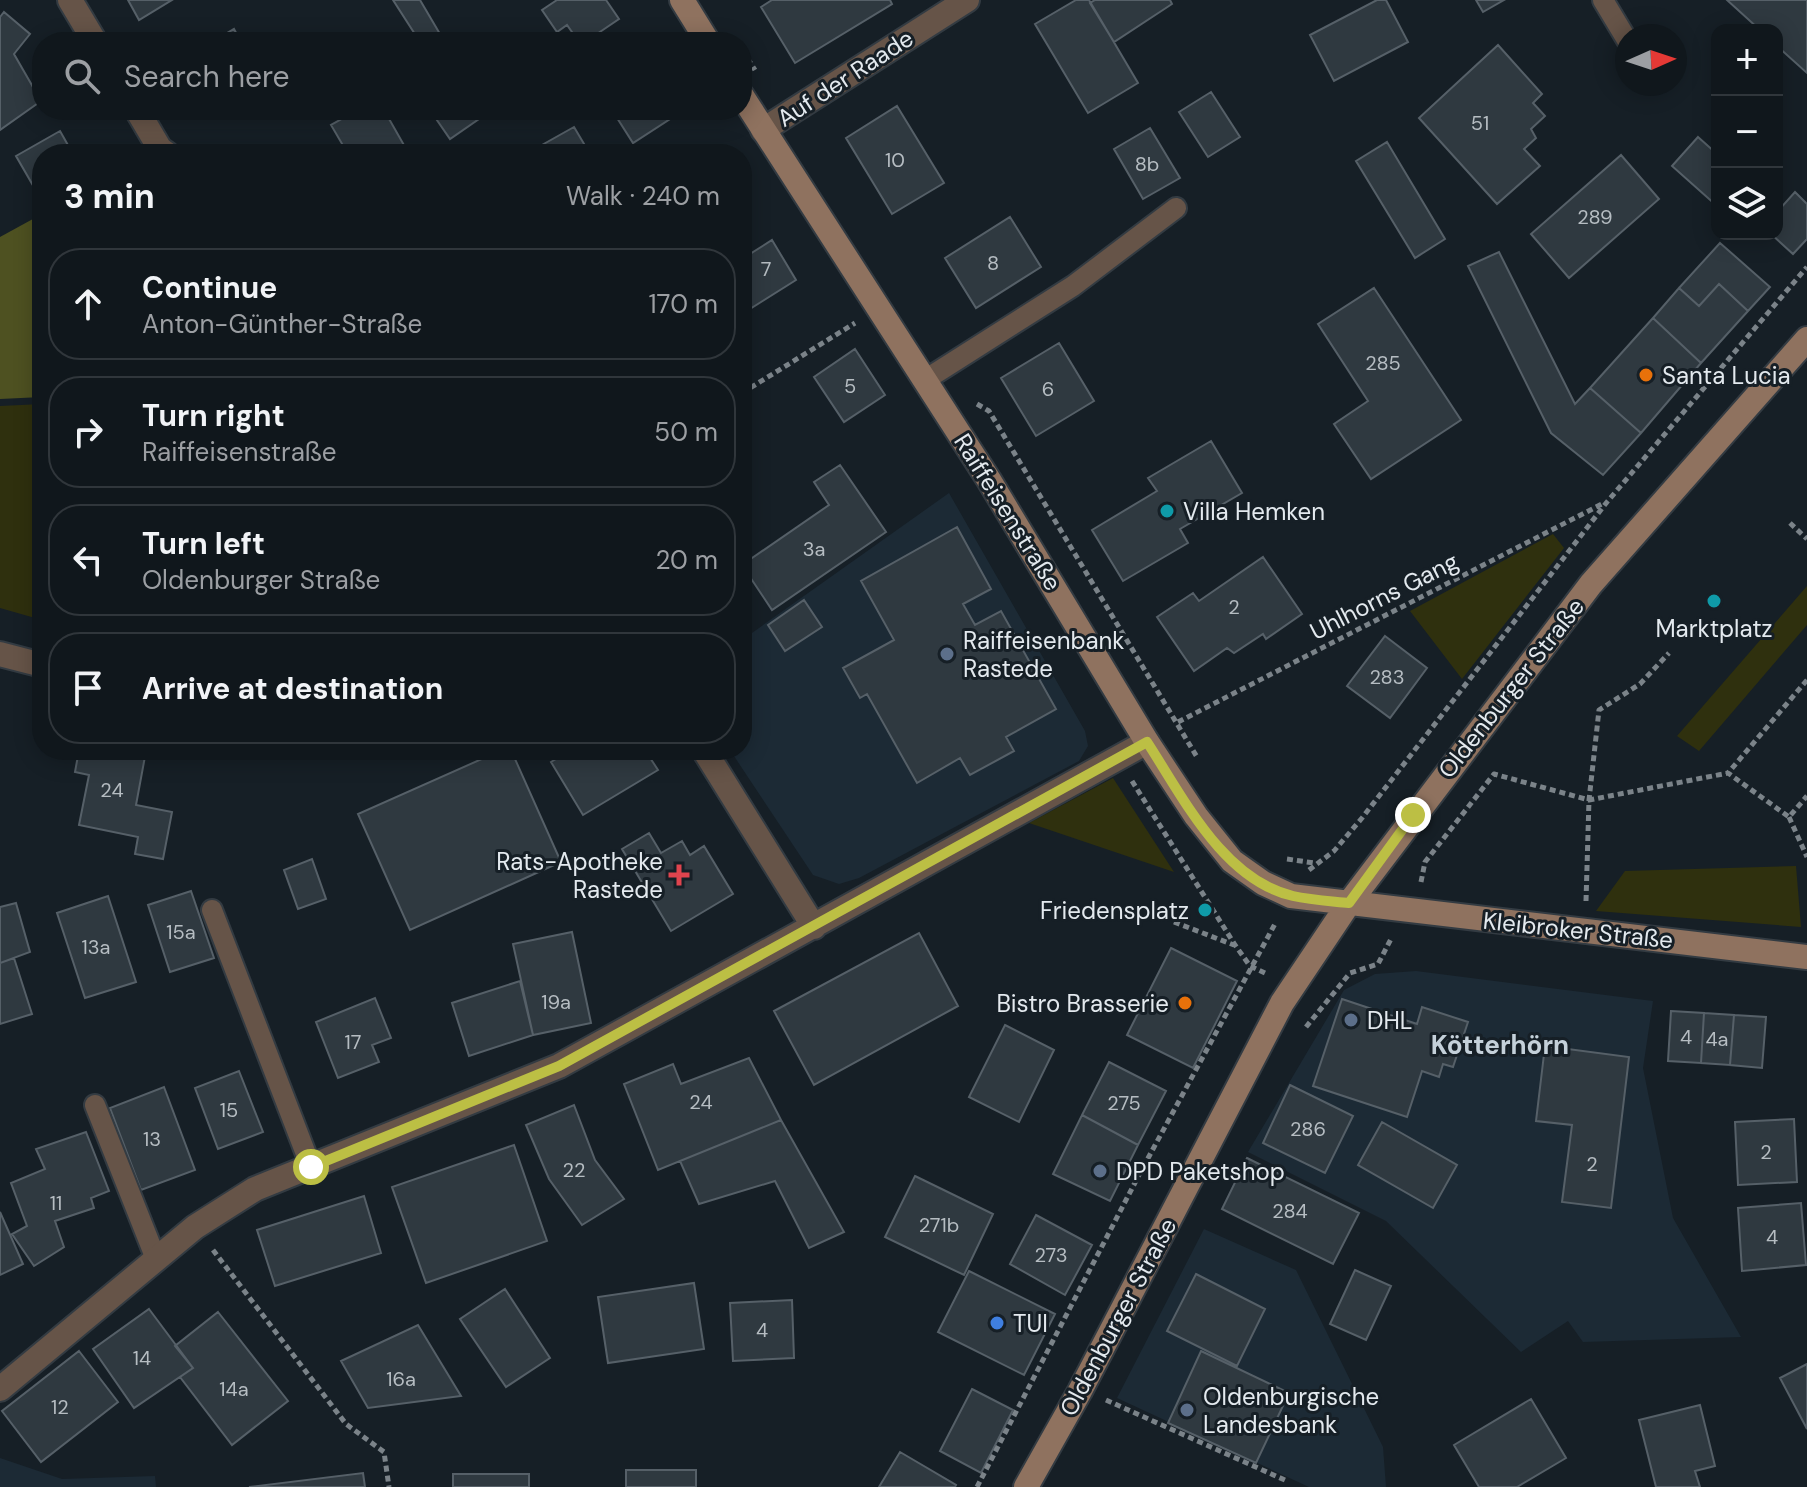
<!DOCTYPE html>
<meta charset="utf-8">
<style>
body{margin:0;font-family:"DM Sans",sans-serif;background:#192025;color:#f1f3f6}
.controls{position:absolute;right:24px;top:24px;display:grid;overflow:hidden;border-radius:16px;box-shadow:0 4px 20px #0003}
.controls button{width:72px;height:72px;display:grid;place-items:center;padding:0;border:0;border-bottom:2px solid #30363b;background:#10171c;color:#f1f3f6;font:40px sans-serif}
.compass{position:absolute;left:1615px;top:24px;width:72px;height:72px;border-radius:50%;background:#10171c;box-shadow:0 4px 20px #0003;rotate:87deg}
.stop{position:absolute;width:24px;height:24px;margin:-18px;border:6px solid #bcbf44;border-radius:50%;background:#fff}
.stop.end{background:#bcbf44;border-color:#fff;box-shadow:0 2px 8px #0008}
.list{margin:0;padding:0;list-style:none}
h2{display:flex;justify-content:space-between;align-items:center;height:104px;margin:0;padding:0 32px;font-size:34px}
h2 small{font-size:26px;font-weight:400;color:#9c9fa3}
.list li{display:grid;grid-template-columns:52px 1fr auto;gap:24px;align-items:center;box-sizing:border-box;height:112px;margin:0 16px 16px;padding:0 16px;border:2px solid #30363b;border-radius:32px}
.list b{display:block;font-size:30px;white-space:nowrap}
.list p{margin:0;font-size:26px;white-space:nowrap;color:#9c9fa3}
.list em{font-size:26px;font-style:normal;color:#9c9fa3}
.icon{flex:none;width:44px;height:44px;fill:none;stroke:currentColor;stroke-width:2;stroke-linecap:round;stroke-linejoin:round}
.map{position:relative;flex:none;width:1807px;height:1487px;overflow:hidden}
.search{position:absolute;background:#10171c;box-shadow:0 4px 20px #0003;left:32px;top:32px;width:720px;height:88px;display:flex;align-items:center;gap:20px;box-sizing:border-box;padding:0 28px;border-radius:32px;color:#9c9fa3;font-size:30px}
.panel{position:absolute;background:#10171c;box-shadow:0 4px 20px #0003;left:32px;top:144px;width:720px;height:616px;border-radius:32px}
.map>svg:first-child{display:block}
</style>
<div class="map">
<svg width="1807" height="1487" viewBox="0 0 1807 1487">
<rect width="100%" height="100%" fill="#161f26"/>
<!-- built -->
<path fill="#1c2a35" d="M949 493 1085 731 1088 746 1079 761 859 878 839 884 813 875 730 750H742V640Z
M1416 971 1653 1001 1643 1068 1673 1218 1741 1337 1583 1342 1568 1321 1521 1352 1386 1221 1248 1152 1344 990 1375 974Z
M1204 1229 1296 1270 1383 1447 1386 1487H1309L1117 1398Z
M0 1458 62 1479 155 1476 156 1487H0Z"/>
<!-- green -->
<path fill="#2f300e" d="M42 404V620L0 608V406Z
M1553 534 1564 548 1462 679 1410 611Z
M1807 586V625L1699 751 1677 736Z
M1113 778 1174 872 1029 823Z
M1796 866 1801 927 1596 911 1625 871Z"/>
<!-- forest -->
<path fill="#4e5121" d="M42 214V397L0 399V237Z"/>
<!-- building -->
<path fill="#2f3940" stroke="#566068" stroke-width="2" d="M128 0H172L139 20Z
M393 0H420L440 34 420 42Z
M557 0H606L619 19 585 42H579L567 25 557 32 542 10Z
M772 0H890L892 4 795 63 761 7Z
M1076 0H1089L1138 83 1088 113 1035 24Z
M1095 0H1170L1172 4 1114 42 1090 3Z
M1377 0H1386L1408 42 1334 81 1310 35Z
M1476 0H1504L1483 12Z
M1727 0H1807V73L1777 46V30H1760Z
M4 12 30 34 14 54 41 101 0 130V17Z
M234 29 241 42H212Z
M1498 45 1542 94 1533 103 1545 116 1531 129 1536 138 1524 149 1540 166 1497 204 1419 118Z
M1211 92 1240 137 1208 157 1179 112Z
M897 106 944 183 892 214 846 138Z
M358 110H384L409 154H348L331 125Z
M430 110H492L450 139Z
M612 110H684L633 143Z
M574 127 590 154H526Z
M1150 128 1180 178 1143 199 1114 149Z
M60 131 73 154H42V201L16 156Z
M1698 137 1717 154V206L1672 166Z
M1387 142 1445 239 1415 258 1356 161Z
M1621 155 1659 199 1569 278 1531 234Z
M1795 192 1807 204V239L1793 254 1771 234H1777V212Z
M1010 217 1041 267 976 308 945 258Z
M772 240 796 280 742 314V259Z
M1720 243 1770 287 1748 311 1719 284 1699 306 1679 288Z
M1499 252 1575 404 1590 388 1641 433 1603 475 1551 433 1468 266Z
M1719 284 1748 311 1701 363 1653 318 1679 288 1699 306Z
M1374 288 1461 420 1371 479 1334 424 1368 401 1318 324Z
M1653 318 1701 363 1641 433 1590 388Z
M1059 343 1094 401 1036 436 1001 378Z
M855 349 885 395 844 422 814 377Z
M1211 441 1242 493 1180 529 1188 543 1123 581 1092 530 1157 491 1148 478Z
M840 465 886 532 772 610 742 565 829 505 814 482Z
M957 527 991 589 963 604 975 625 1001 611 1056 709 1006 737 1014 751 970 775 960 758 917 783 867 694 860 698 843 668 894 640 861 581Z
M1263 557 1302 614 1266 639 1263 634 1234 653 1227 648 1194 671 1157 617 1193 593 1199 601Z
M804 600 822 627 785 651 768 625Z
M1385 636 1427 668 1390 718 1347 686Z
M79 750 146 751 136 805 172 812 163 859 135 854 138 837 79 825 89 775 75 772Z
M502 750H511L561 862 410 930 358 814Z
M571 750H645L658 770 583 815 551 762Z
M649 833 661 853 682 841 690 855 704 846 733 894 671 931 622 849Z
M312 859 326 899 298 909 284 870Z
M191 891 214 958 170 972 148 905Z
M108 896 136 982 85 998 57 913Z
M16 903 30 952 0 963V907Z
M572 932 591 1023 533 1035 513 944Z
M919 933 958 1006 814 1085 774 1011Z
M1171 948 1237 981 1193 1068 1127 1035Z
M14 958 32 1014 0 1024V963Z
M520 981 533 1035 469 1056 452 1003Z
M375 998 391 1038 372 1045 379 1062 338 1078 316 1022Z
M1342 999 1417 1024 1422 1007 1468 1022 1453 1067 1443 1064 1439 1077 1422 1071 1407 1117 1313 1086Z
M1671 1011 1704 1013 1701 1063 1668 1061Z
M1704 1013 1734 1015 1730 1065 1701 1063Z
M1734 1015 1766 1017 1762 1068 1730 1065Z
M1005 1025 1054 1050 1019 1122 969 1097Z
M1545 1046 1629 1057 1611 1208 1562 1202 1572 1125 1536 1121Z
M749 1058 781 1120 658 1170 624 1084 673 1064 681 1084Z
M1109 1062 1166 1091 1138 1145 1082 1115Z
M239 1071 263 1132 218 1149 195 1088Z
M1290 1085 1353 1116 1325 1173 1263 1143Z
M164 1087 195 1170 141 1190 110 1108Z
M574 1105 595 1160 624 1199 582 1225 549 1179 526 1125Z
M1082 1115 1138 1145 1110 1201 1053 1174Z
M1794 1119 1797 1182 1738 1185 1735 1122Z
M781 1120 844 1232 809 1248 775 1181 699 1204 680 1161Z
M1382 1122 1457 1165 1433 1208 1358 1165Z
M86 1132 109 1191 91 1198 94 1208 55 1221 64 1247 34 1266 12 1234 27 1226 11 1183 45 1169 36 1149Z
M514 1145 547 1241 426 1283 392 1187Z
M1247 1158 1359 1213 1333 1264 1222 1209Z
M915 1176 993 1214 964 1275 885 1237Z
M364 1196 381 1253 275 1286 257 1230Z
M1801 1203 1806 1265 1742 1271 1738 1208Z
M0 1212 23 1264 0 1275Z
M1036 1215 1092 1245 1065 1295 1010 1264Z
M1355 1270 1391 1286 1366 1340 1330 1324Z
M969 1271 1055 1314 1024 1375 938 1332Z
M1196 1274 1265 1309 1237 1366 1167 1331Z
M694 1283 704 1349 608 1363 598 1297Z
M505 1289 550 1358 506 1387 460 1319Z
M792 1300 794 1358 733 1361 730 1303Z
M149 1309 193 1368 134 1408 93 1349Z
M218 1312 288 1401 232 1445 180 1377 193 1368 175 1346Z
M418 1325 461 1396 368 1408 341 1361Z
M79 1351 118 1402 41 1462 2 1411Z
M1201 1351 1289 1393 1256 1463 1168 1423Z
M1807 1364V1429L1780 1378Z
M972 1389 1013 1410 981 1473 940 1451Z
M1531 1399 1566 1458 1517 1487H1479L1454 1445Z
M1700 1405 1715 1466 1695 1471 1700 1487H1656L1639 1420Z
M900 1452 956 1485 955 1487H879Z
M626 1470H696V1487H626Z
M363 1473 365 1487H249Z
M453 1474H529V1487H453Z"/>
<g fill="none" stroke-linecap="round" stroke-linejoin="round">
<defs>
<path id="lane" d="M1603 0 1627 40
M925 380 1073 286 1176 208
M212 910 311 1167
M95 1105 156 1259"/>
<path id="street" d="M70 0 95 42
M137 110 160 149 167 154
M763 130 967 0
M0 654 42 665
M704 750 814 927
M0 1389 195 1227 255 1189 559 1066 1147 742"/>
<path id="secondary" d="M682 0 708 42
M742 96 989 480 1147 742 1196 816 1232 861 1263 883 1291 896 1807 957
M1026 1487 1080 1391 1282 1003 1349 903 1591 584 1807 339"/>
</defs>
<!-- lane casing -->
<use href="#lane" stroke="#333b42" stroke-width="24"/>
<!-- street casing -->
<use href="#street" stroke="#333b42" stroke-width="28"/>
<!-- secondary casing -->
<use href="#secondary" stroke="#333b42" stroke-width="28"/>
<!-- path -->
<path stroke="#7b8389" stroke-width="5" stroke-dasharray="6 4" stroke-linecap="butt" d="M742 50 755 70
M742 393 855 323
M977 404 989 411 1197 757
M1790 523 1807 539
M1807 680 1728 773 1789 817 1807 796
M1178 722 1602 504
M1132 781 1235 945 1250 966 1267 974
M1789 817 1807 857
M1287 859 1314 863
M1309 870 1334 851 1362 818 1607 502 1807 267
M1421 882 1425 862 1494 774 1589 800 1728 773
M1586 901 1589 800 1599 710 1640 684 1669 653
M1174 922 1234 945
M1306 1027 1350 973 1378 964 1392 937
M213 1250 346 1424 384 1452 389 1487
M1106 1400 1287 1481
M977 1487 1140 1173 1276 922"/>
<!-- lane -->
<use href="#lane" stroke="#665448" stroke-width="20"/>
<!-- street -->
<use href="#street" stroke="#665448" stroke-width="24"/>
<!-- secondary -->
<use href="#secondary" stroke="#8f725f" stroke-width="24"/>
</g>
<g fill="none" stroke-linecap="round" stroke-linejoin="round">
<!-- route -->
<path stroke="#bcbf44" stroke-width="10" d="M311 1167 559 1066 1147 742C1183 797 1223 880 1293 896 1311 900 1330 901 1349 903L1413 815"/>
</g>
<!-- markers -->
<g fill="#e8710a" stroke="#161f26" stroke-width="3">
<circle cx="1646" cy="375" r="8"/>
<circle cx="1185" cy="1003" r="8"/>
</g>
<g fill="#0f9aa8" stroke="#161f26" stroke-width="3">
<circle cx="1167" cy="511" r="8"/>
<circle cx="1714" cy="601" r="8"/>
<circle cx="1205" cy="910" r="8"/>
</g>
<g fill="#5c6f8a" stroke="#161f26" stroke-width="3">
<circle cx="947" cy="654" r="8"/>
<circle cx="1351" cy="1020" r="8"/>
<circle cx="1100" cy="1171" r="8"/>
<circle cx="1187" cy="1410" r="8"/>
</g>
<path fill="#e0444e" stroke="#161f26" stroke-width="3" d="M675 863h8v8h8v8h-8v8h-8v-8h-8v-8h8z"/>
<circle fill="#3f7fe0" stroke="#161f26" stroke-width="3" cx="997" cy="1323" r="8"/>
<g text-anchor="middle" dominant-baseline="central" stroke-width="6" stroke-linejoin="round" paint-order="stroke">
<!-- number labels -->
<g font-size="20" fill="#b6bdc2">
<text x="1480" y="123">51</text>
<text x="895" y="160">10</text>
<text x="1147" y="164">8b</text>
<text x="1595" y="217">289</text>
<text x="993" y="263">8</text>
<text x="766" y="269">7</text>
<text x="1383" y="363">285</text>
<text x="850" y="386">5</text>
<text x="1048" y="389">6</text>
<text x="814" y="549">3a</text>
<text x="1234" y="607">2</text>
<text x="1387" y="677">283</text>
<text x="112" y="790">24</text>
<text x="181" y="932">15a</text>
<text x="96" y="947">13a</text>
<text x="556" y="1002">19a</text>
<text x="1686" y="1037">4</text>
<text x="1717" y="1039">4a</text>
<text x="353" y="1042">17</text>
<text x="701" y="1102">24</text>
<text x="1124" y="1103">275</text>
<text x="229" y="1110">15</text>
<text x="1308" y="1129">286</text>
<text x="152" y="1139">13</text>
<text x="1766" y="1152">2</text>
<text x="1592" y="1164">2</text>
<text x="574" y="1170">22</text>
<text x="56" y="1203">11</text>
<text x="1290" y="1211">284</text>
<text x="939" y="1225">271b</text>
<text x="1772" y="1237">4</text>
<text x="1051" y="1255">273</text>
<text x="762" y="1330">4</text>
<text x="142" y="1358">14</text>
<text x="401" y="1379">16a</text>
<text x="234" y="1389">14a</text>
<text x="60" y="1407">12</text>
</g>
<!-- street labels -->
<g font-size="24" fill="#e3e9ee" stroke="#161f26">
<text transform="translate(845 78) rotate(-33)">Auf der Raade</text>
<text transform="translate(1008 512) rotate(58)">Raiffeisenstraße</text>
<text transform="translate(1384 596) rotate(-27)">Uhlhorns Gang</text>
<text transform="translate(1511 688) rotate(-52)">Oldenburger Straße</text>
<text transform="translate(1578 930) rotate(6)">Kleibroker Straße</text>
<text transform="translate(1118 1317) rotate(-62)">Oldenburger Straße</text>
</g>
<!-- poi labels -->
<g font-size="24" fill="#e3e9ee" stroke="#161f26" text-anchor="start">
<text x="1662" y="375">Santa Lucia</text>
<text x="1183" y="511">Villa Hemken</text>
<text x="1714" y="628" text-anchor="middle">Marktplatz</text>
<text x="963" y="640">Raiffeisenbank<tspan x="963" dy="28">Rastede</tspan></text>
<text x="663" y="861" text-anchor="end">Rats-Apotheke<tspan x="663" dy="28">Rastede</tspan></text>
<text x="1189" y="910" text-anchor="end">Friedensplatz</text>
<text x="1169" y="1003" text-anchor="end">Bistro Brasserie</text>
<text x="1367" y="1020">DHL</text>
<text x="1116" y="1171">DPD Paketshop</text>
<text x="1013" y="1323">TUI</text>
<text x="1203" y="1396">Oldenburgische<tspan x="1203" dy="28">Landesbank</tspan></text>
</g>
<!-- neighbourhood labels -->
<g font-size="26" font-weight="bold" fill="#c4d0d9" stroke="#161f26">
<text x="1500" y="1045">Kötterhörn</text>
</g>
</g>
</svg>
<div class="controls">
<button>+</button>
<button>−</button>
<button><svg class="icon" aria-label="layers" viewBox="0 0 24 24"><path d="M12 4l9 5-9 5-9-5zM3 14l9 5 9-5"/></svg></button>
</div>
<svg class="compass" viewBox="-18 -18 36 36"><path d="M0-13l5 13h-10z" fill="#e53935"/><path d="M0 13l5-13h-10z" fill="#9c9fa3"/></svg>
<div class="stop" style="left:311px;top:1167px"></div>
<div class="stop end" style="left:1413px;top:815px"></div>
<div class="search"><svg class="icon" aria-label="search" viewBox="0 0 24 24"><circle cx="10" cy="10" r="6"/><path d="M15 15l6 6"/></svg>Search here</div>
<section class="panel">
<h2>3 min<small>Walk · 240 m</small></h2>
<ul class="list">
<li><svg class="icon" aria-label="ahead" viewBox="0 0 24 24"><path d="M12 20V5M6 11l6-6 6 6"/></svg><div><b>Continue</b><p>Anton-Günther-Straße</p></div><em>170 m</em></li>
<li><svg class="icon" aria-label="right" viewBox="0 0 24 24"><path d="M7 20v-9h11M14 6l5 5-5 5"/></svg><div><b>Turn right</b><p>Raiffeisenstraße</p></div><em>50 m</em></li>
<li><svg class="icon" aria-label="left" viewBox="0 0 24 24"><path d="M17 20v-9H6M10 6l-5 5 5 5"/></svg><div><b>Turn left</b><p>Oldenburger Straße</p></div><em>20 m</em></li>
<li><svg class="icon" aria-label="arrive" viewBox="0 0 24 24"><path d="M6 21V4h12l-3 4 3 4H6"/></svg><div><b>Arrive at destination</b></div></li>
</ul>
</section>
</div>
